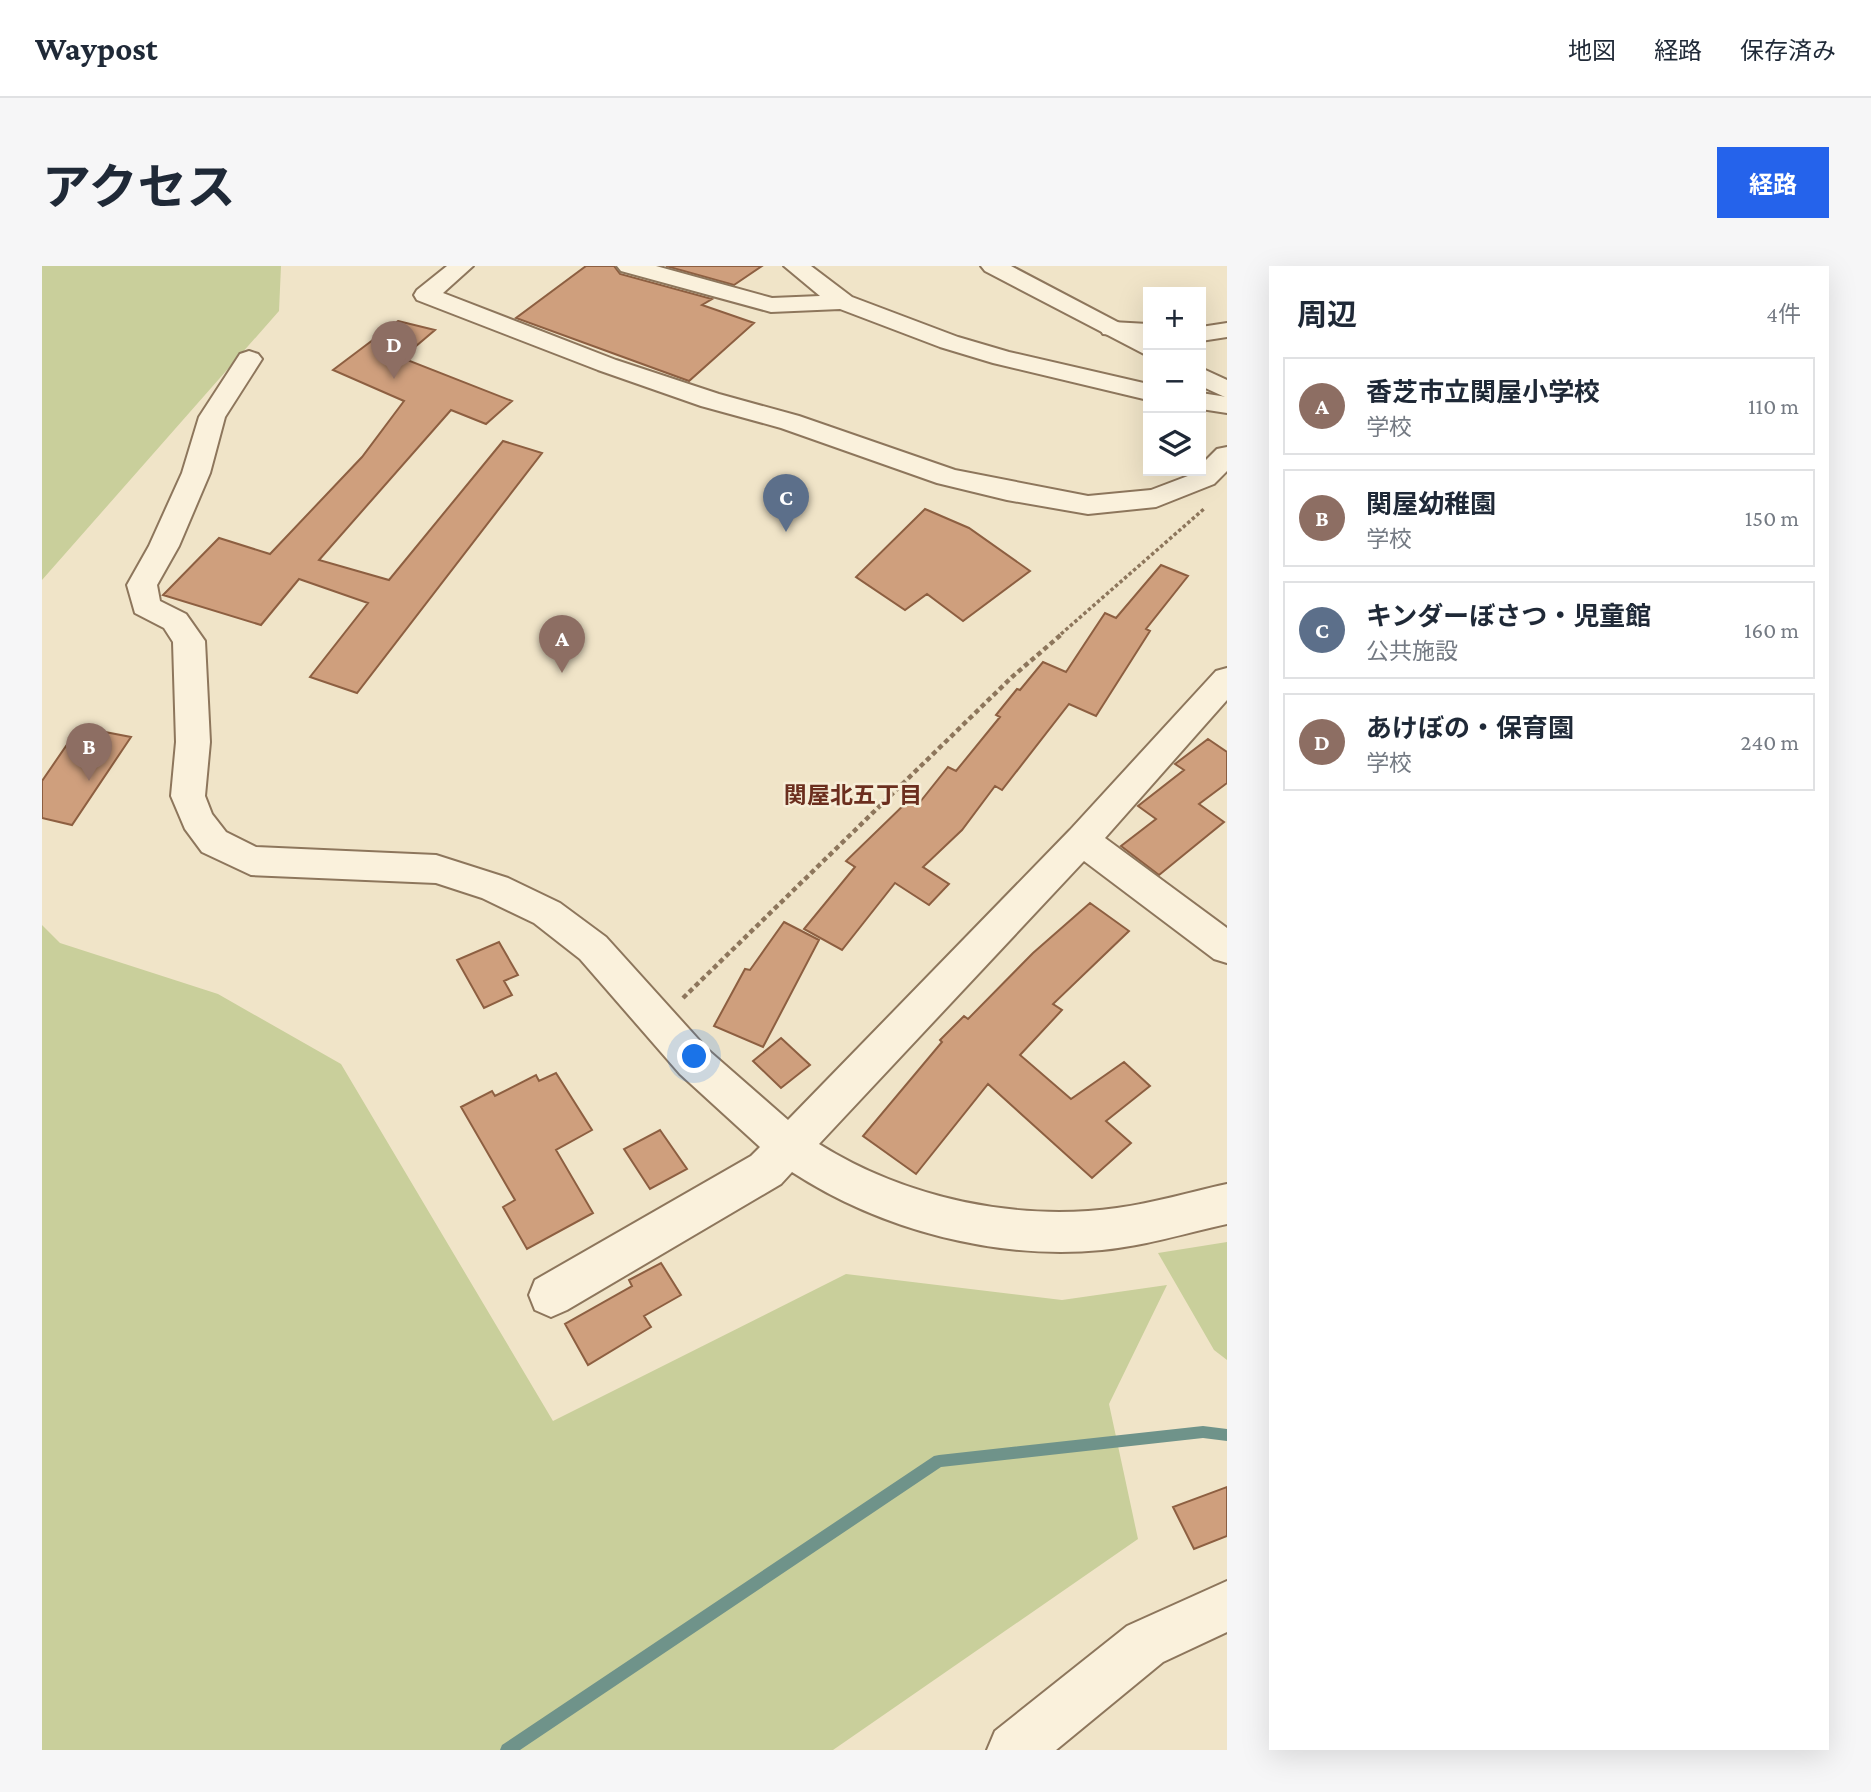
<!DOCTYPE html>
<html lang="ja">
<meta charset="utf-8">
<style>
body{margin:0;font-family:"Crimson Pro","Noto Sans JP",serif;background:#f6f6f7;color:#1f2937}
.controls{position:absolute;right:21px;top:21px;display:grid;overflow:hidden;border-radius:0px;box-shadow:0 7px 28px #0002}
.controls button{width:63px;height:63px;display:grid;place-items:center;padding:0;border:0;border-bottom:2px solid #e0e1e3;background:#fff;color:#1f2937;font:35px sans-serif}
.you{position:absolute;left:653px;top:791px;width:24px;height:24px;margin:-18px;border:5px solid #fff;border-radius:50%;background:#1a73e8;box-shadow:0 0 0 10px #1a73e833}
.badge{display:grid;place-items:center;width:46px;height:46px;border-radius:50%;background:#2563eb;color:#fff;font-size:23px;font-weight:700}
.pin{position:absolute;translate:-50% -58px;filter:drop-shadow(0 2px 4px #0008)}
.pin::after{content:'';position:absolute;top:37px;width:24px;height:21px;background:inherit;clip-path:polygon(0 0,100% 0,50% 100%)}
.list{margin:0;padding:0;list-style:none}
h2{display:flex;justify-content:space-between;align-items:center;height:91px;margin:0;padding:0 28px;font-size:30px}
h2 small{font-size:23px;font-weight:400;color:#747a83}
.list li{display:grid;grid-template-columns:46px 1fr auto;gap:21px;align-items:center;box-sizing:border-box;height:98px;margin:0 14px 14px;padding:0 14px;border:2px solid #e0e1e3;border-radius:0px}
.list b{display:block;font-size:26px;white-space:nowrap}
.list p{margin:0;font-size:23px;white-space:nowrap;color:#747a83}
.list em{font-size:23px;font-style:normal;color:#747a83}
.icon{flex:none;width:38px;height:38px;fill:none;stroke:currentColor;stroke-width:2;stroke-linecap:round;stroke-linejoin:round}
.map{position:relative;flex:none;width:1185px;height:1484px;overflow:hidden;border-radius:0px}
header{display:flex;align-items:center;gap:42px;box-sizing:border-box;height:98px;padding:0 35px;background:#fff;border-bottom:2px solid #e0e1e3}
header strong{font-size:33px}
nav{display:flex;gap:38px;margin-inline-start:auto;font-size:24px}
.intro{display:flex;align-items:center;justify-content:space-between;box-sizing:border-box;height:168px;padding:0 42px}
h1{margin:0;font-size:49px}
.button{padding:18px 32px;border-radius:0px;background:#2563eb;color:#fff;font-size:24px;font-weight:700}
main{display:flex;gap:42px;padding:0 42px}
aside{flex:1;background:#fff;border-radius:0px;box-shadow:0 7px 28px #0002}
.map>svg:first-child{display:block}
</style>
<header>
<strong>Waypost</strong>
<nav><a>地図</a><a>経路</a><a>保存済み</a></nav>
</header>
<div class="intro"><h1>アクセス</h1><a class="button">経路</a></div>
<main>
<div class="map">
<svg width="1185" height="1484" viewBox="0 0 1185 1484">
<rect width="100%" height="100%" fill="#f0e4c8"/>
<!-- green -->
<path fill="#c9cf9b" d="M0 0H239L237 45 0 314Z
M0 659 18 677 176 728 299 798 511 1155 804 1008 1020 1034 1125 1019 1067 1138 1096 1273 791 1484H0Z
M1185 976V1094L1172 1084 1116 987Z"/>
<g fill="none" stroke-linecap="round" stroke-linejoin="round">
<!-- stream -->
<path fill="#6f938a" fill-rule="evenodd" d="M1161 1160 1185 1163V1175L1161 1172 899 1201 478 1484H458L460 1479 892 1190 897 1189Z"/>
</g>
<!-- building -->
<path fill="#cf9f7d" stroke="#8d5f41" stroke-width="2" d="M544 0H572L578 8 670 33 660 39 712 57 647 115 474 52Z
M624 0H720L692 19Z
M356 55 393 64 360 92 470 135 444 158 409 144 277 294 347 314 461 175 500 187 315 427 268 411 326 337 257 313 219 359 121 329 177 272 228 288 320 191 362 135 291 104Z
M883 243 927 262 988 305 921 355 885 328 863 344 814 311Z
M1119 299 1146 310 1104 363 1108 365 1054 450 1027 438 960 524 953 520 920 564 881 601 907 618 887 639 853 617 800 684 762 663 813 601 804 595 870 531 878 536 906 501 914 505 958 451 954 449 975 423 978 424 1001 396 1024 406 1063 347 1074 352Z
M37 461 89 471 30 559 0 552V515Z
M1166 473 1185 486V517L1157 538 1182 556 1117 609 1079 580 1114 553 1096 540 1142 504 1133 498Z
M1048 637 1087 665 1011 738 1020 744 978 789 1029 833 1082 796 1108 820 1064 855 1089 877 1050 912 946 818 874 908 821 870 900 776 898 774 922 750 926 753 991 687Z
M742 656 777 674 721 781 672 760 703 703 708 704Z
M457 676 476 709 462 715 470 729 442 742 415 694Z
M739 772 768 799 739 822 711 795Z
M514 807 550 864 514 884 551 947 485 983 461 941 473 934 419 841 450 825 453 830 494 809 497 815Z
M618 864 645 903 608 923 582 883Z
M619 997 639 1029 602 1050 609 1061 546 1099 523 1058 590 1020 587 1014Z
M1185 1221V1270L1152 1283 1131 1241Z"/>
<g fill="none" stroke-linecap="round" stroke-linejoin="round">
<defs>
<path id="minor" d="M405 0H431L401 27 574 94 677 128 757 150 913 204 1046 230 1109 224 1159 205V199L1175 183 1185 181V205L1172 218 1114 241 1046 248 965 234 895 217 739 162 659 140 556 104 375 34 372 29 375 24Z
M575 0H614L730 32 778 30 742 0H769L810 31 916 71 967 86 1106 118V134L951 97 898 81 798 43 729 46 579 5Z
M1070 56 1106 58V72L1061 68 1058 63 1061 58Z
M1185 57V71L1159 75V61Z
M207 85 216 88 220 93 183 151 168 207 137 280 115 319 118 335 144 348 163 375 168 476 163 530 170 548 184 566 214 581 394 589 466 612 518 637 564 671 666 784 746 854 1028 564 1174 405 1185 402V434L1063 572 1185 662V697L1172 693 1042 595 777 878C863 932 974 956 1075 942 1112 937 1148 926 1185 918V958C1144 967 1102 980 1060 984 954 994 839 964 750 906L739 918 525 1044 509 1051 493 1044 487 1029 493 1014 709 890 718 881 638 808 538 693 492 657 440 632 394 617 209 609 160 586 143 563 129 530 134 476 131 376 122 362 93 347 85 319 107 280 140 207 157 151 198 88Z
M1159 127 1185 131V147L1159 143Z
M1185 1315V1366L1121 1396 1014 1484H945L953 1465 1085 1360Z"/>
<path id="tertiary" d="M939 0H969L1106 72V90L943 5Z
M1159 102 1185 114V132L1159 120Z"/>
</defs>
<!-- minor casing -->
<use href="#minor" stroke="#8d765c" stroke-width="4"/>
<!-- tertiary casing -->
<use href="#tertiary" stroke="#8d765c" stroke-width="4"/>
<!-- path-far1 -->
<path stroke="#8d765c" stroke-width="3.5" stroke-dasharray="3.5 2.5" stroke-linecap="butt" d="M1019 368 1163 242"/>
<!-- path -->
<path stroke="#8d765c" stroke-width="4.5" stroke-dasharray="5 3.5" stroke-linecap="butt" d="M641 732 970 411 1021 367"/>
<!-- minor -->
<use href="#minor" fill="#faf1dc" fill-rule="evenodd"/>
<!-- tertiary -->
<use href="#tertiary" fill="#faf1dc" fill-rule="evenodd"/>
</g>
<g text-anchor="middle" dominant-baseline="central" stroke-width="5" stroke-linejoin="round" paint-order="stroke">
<!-- neighbourhood labels -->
<g font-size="23" font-weight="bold" fill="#6b2e1e" stroke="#f7eed8">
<text x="811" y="529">関屋北五丁目</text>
</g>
</g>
</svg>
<div class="controls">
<button>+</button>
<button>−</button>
<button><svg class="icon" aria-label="layers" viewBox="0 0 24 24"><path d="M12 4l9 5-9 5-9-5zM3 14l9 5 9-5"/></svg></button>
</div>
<div class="you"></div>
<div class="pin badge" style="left:520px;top:407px;background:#8d6e63">A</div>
<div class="pin badge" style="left:47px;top:515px;background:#8d6e63">B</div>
<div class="pin badge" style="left:744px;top:266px;background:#5c6f8a">C</div>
<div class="pin badge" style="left:352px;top:113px;background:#8d6e63">D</div>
</div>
<aside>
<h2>周辺<small>4件</small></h2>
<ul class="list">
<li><span class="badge" style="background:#8d6e63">A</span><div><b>香芝市立関屋小学校</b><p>学校</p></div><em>110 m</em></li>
<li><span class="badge" style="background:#8d6e63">B</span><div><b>関屋幼稚園</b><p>学校</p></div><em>150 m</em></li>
<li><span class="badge" style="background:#5c6f8a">C</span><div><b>キンダーぼさつ・児童館</b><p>公共施設</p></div><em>160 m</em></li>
<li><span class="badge" style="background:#8d6e63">D</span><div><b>あけぼの・保育園</b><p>学校</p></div><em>240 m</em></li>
</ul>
</aside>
</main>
